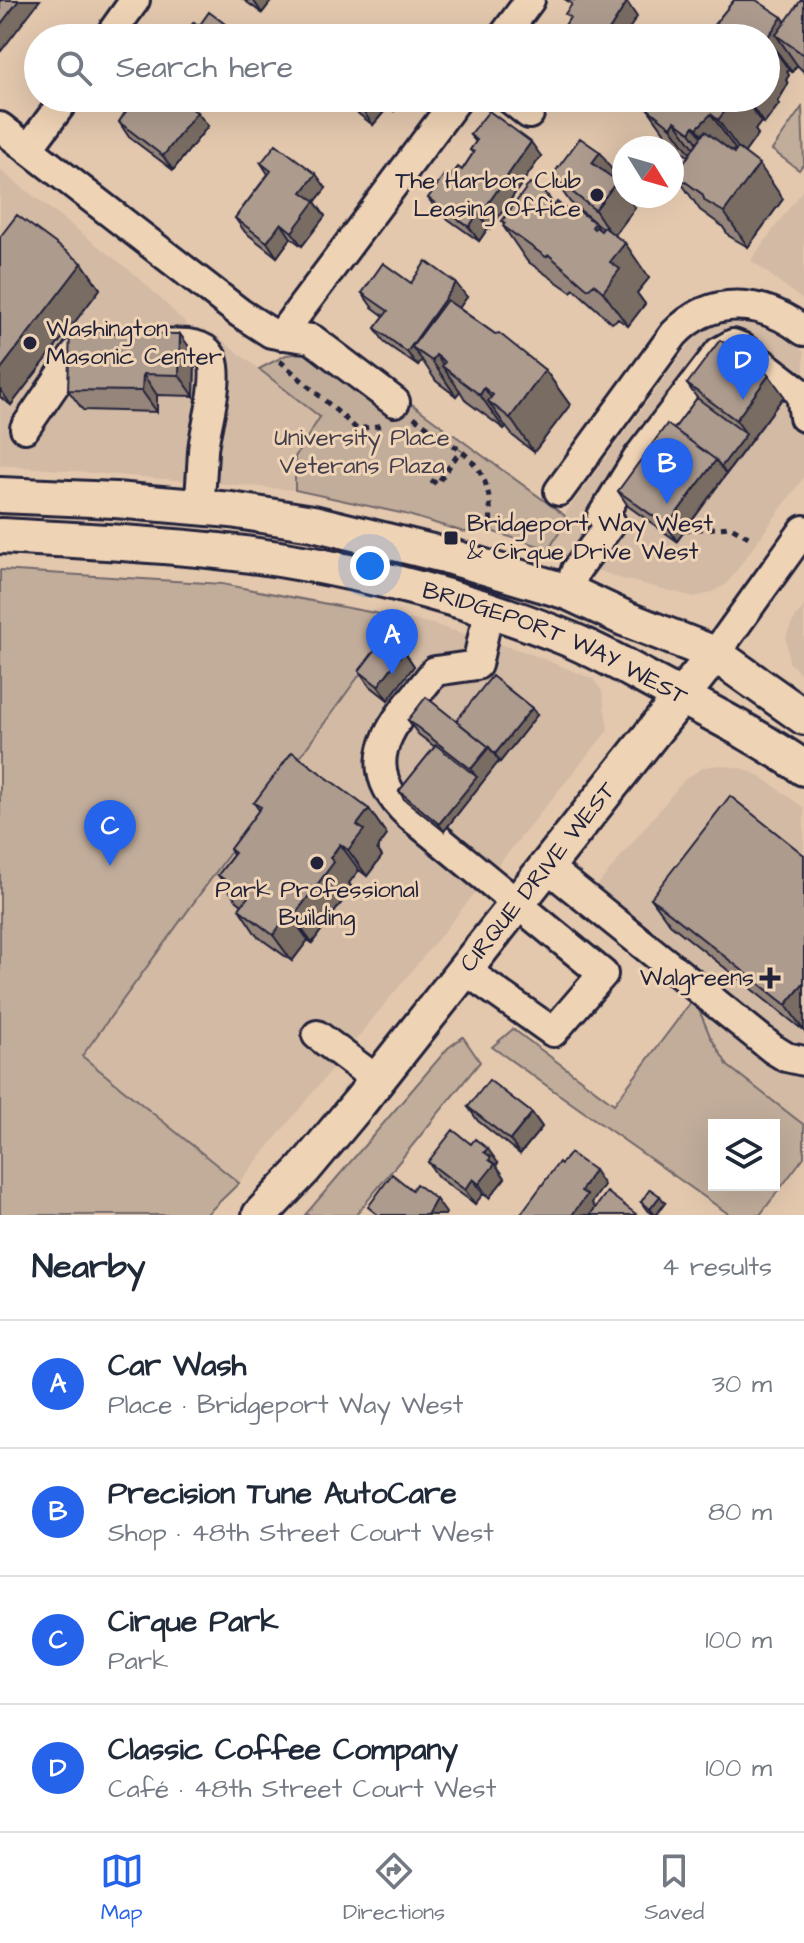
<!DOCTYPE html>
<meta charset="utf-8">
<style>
body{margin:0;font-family:"Architects Daughter",sans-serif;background:#f6f6f7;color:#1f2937}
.controls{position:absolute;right:24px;bottom:24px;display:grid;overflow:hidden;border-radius:0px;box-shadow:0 8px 32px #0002}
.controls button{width:72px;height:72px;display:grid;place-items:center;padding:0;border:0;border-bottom:2px solid #e0e1e3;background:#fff;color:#1f2937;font:40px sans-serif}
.compass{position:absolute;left:612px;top:136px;width:72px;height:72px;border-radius:50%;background:#fff;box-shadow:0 8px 32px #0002;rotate:127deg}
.you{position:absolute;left:370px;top:566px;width:28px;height:28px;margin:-20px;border:6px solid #fff;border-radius:50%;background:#1a73e8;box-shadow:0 0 0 12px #1a73e833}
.badge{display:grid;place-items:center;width:52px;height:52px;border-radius:50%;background:#2563eb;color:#fff;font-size:26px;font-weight:700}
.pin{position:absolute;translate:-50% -66px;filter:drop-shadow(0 2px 4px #0008)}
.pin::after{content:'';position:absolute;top:42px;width:28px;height:24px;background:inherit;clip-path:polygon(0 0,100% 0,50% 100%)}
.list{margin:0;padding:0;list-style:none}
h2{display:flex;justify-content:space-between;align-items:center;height:104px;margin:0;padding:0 32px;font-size:34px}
h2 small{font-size:26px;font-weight:400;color:#747a83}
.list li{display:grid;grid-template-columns:52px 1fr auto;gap:24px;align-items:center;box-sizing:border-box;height:128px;padding:0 32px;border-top:2px solid #e0e1e3}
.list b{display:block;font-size:30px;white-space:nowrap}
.list p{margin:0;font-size:26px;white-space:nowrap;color:#747a83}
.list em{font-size:26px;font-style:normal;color:#747a83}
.icon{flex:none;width:44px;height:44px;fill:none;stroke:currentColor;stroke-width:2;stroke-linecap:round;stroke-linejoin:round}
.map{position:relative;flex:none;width:804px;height:1215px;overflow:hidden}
.search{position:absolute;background:#fff;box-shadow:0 8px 32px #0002;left:24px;right:24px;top:24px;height:88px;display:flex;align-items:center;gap:20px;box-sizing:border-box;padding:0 28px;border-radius:44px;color:#747a83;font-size:30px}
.sheet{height:616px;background:#fff}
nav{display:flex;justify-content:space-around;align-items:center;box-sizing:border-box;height:112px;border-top:2px solid #e0e1e3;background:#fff;font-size:22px;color:#747a83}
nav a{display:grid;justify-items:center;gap:4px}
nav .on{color:#2563eb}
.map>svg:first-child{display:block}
</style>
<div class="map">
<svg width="804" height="1215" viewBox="0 0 804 1215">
<rect width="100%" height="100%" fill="#e3c8ae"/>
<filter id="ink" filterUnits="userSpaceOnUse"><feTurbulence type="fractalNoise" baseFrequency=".0125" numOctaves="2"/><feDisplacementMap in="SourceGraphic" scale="16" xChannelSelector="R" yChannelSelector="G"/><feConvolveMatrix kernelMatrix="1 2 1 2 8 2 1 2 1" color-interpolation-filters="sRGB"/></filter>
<g filter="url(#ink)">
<!-- built -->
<path fill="#d3baa4" d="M0 170 137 276 194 331 213 333 320 417 295 457V490L0 465Z
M804 188V301L751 260Z
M710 316 773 328 804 352V477L726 585 707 594 695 597 622 579 583 565 549 549 567 520 564 515Z
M804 606V677L789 662 786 637 791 624Z
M401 618 425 622 526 652 593 679 602 691 608 730 239 1183 82 1056Z
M720 765 744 769 762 777 804 808V1125L728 1066 710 1036 694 998 577 910 684 780 704 767Z"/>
<!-- green -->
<path fill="#c2ad9b" stroke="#72686b" stroke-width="2" fill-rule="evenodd" d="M802 107 804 163 799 170 772 150Z
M311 352 405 399 564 515 567 520 549 549 494 532 480 530 464 532 405 514 295 490V457L320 417 259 369 286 355Z
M0 570 222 584 401 618 82 1056 239 1183 206 1215H0Z
M694 998 710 1036 728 1066 804 1125V1157L760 1215H730L492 1047 513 1029 614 1104ZM714 1125H774V1185H714Z
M463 1037 480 1062 356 1215H305L448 1048Z"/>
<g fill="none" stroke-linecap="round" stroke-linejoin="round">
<defs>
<path id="minor" d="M108 38 135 0
M502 38 530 0
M509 98 529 114
M0 127 240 313 271 333 312 339 395 402
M28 149 66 98
M281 335 458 98
M152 344C168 344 196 340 208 352 225 370 204 428 203 451 202 470 201 488 199 507
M25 428 81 346 95 342
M559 491 674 334C712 294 762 299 804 331
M568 592 576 570 611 523 602 516 639 456 719 352 733 344 741 347 801 393 804 417
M715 654 804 530
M547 867 773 1049 786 1057 804 1061
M465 970 553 1032 603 974 409 815C350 760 398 719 435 671L477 665 484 632 491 611
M317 1035 377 1080"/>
<g id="major">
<path d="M0 495 115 500 231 510 313 523 448 556 568 592 626 619 715 654 804 717"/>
<path id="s1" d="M0 536C73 540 146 543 218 551 331 563 453 593 559 635 603 652 642 677 684 698 725 720 765 741 804 768"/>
<path id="s2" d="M260 1215 304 1169 359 1103 715 654"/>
</g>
</defs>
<!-- minor casing -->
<use href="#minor" stroke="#22223b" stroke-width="34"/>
<!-- major casing -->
<use href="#major" stroke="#22223b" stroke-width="40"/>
<!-- path -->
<path stroke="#22223b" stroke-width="5" stroke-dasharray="6 6" stroke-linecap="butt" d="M280 361 357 429 384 425
M414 417C468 458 495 460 490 537
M431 480 437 484 461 450
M685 530 731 527 752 539"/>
<!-- minor -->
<use href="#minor" stroke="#efd3b5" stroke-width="28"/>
<!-- major -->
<use href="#major" stroke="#efd3b5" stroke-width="34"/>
</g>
<!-- wall -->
<path fill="#95857a" stroke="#22223b" stroke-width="2" d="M244 0H272L262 13Z
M804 0V72L797 65 792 72 789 70 787 72 789 75 786 80 788 84 778 101 779 104 764 124 761 122 755 130 758 134 744 153 783 199 748 247 729 236 722 226 700 210 676 175 688 156 673 144 648 109 657 98H766V38H705L782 17 786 22Z
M132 98H179L181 100 180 101 208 126 173 170 129 137 119 122 133 100Z
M342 98H405L394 111 388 107 373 125 346 104Z
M565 98H585L579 107Z
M470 135 541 156 490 229 488 228 479 241 438 212 428 198 449 179 462 170 473 153 470 150 476 142Z
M261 163 326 188 315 202 325 216 302 246 291 238 277 257 245 232 235 218 268 174Z
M552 176 618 179 616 181 624 191V196H627L635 208 615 235 649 278 637 293 645 304 628 326 618 319 612 323 574 289 571 292 527 261 503 226 504 224 502 221 548 196 554 206 567 210 571 215 601 231 603 229 570 202Z
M0 237 82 263 100 289 11 405 0 397Z
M411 283 467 297 459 308 545 370 570 405 534 452 513 436 506 427 504 429 466 401 460 391 456 396 436 381 422 360 418 366 385 343 375 328 384 316 372 307 362 293Z
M195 355 194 396 157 395V412L83 410 68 390Z
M687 384 784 396 677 541 628 506 618 491 674 429 697 398Z
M404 651 414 666 388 700 369 685 359 671Z
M537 715 500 762 499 761 444 831 404 799 399 791 435 747 418 734 408 720 456 721Z
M254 803 369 809 387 835 377 849 382 856 367 876 359 870 349 883 352 888 312 943 308 940 292 961 257 936 239 909 242 905 237 901 218 875 233 855 230 849 259 810Z
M804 855V1031L670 924 651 898Z
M468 1107 532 1113 542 1127 520 1154 478 1121Z
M471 1144 498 1163 496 1165 505 1178 489 1198 483 1194 475 1204 438 1177 428 1162Z
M641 1202 665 1203 656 1215H654L646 1209Z"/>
<!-- shaded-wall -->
<path fill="#796c63" stroke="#22223b" stroke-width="2" d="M19 0H40L1 51 0 49V25Z
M253 0H272L262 13Z
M627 2 637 17 623 38H604Z
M782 17 804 48 776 35 797 65 792 72 767 38Z
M764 35 789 70 787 72 789 75 786 80 788 84 778 101 779 104 764 124 746 98H766V38H763Z
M214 98H224L219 105Z
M374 98H382L388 107 373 125 363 111Z
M385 98H405L394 111Z
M573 98H585L579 107Z
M731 98H744L761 122 755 130 758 134 743 155 718 120Z
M197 112 208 126 173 170 163 156Z
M711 114 735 149 722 163 697 128Z
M675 121 700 156 696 161 671 127Z
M694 126 718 161 714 167 690 132Z
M531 142 541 156 490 229 480 215Z
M600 152 618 179 610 189 592 163Z
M759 164 783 199 748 247 724 212Z
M316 174 326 188 315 202 325 216 302 246 292 232 302 192Z
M617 181 624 191V196H627L635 208 613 237 595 210Z
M478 213 488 228 479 241 469 227Z
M281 223 291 238 277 257 267 242Z
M595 223 616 254 625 243 649 278 637 293 645 304 628 326 603 292 610 262 592 227Z
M82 263 100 289 11 405 0 389V370Z
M456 283 467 297 425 356 412 347 422 360 418 366 407 352Z
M180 334 195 355 194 396 179 375Z
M436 355 446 369 442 366 460 391 456 396 432 361Z
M545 370 570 405 534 452 510 418Z
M143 374 157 395V412L142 391Z
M769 375 784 396 726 474 721 467 746 434 736 420Z
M484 388 500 410 488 401 506 427 504 429 480 395Z
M716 460 726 474 677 541 667 526Z
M404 651 414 666 388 700 378 686Z
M532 708 537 715 500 762 495 754Z
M489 747 499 761 444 831 439 824 476 777 471 769Z
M369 809 387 835 377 849 382 856 367 876 348 850 357 825Z
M340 844 359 870 349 883 352 888 312 943 293 917Z
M289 914 308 940 292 961 273 935Z
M804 983V1031L786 1005Z
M532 1113 542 1127 520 1154 510 1140Z
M488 1149 498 1163 496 1165 505 1178 489 1198 479 1184 484 1152Z
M594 1170 604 1185 592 1203 597 1210 593 1215H572L581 1191Z
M473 1179 483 1194 475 1204 465 1190Z
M660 1196 665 1203 656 1215H655L650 1209Z
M436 1199 446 1213 445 1215H427Z"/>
<!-- building -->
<path fill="#ad9b8e" stroke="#22223b" stroke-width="2" d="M0 0H19L0 25Z
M566 0H623L627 2 604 38H551L554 34 558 37 570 17 565 14 572 4Z
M734 0H756L782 17 767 38 764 35 763 38H706L704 37Z
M801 0H804V55L776 35Z
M209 12 244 38H164L171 29 182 37 194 22 199 26Z
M387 28 399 38H378Z
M135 98H174L197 112 163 156 119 122Z
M347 98H374L363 111Z
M657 98H732L734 99 718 120 711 114 697 128 694 126 690 132 675 121 671 127 648 109Z
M489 111 531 142 480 215 478 213 469 227 428 198 444 175 449 179 458 167 462 170 474 152 470 150 477 140 470 135Z
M705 131 734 153 738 148 759 164 724 212 705 201 702 194 676 175Z
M580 138 600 152 592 163 617 181 595 210 552 176Z
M276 144 316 174 302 192 315 201 292 232 281 223 267 242 235 218 271 171 261 163Z
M530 183 548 196 545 200 554 206 557 202 567 210 564 214 569 218 576 209 595 223 592 227 594 229 596 227 601 231 604 227 625 243 610 262 620 269 603 292 594 284 588 289 549 255 546 257 503 226 505 223 502 221Z
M17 215 82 263 0 370V237Z
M426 261 456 283 407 352 375 328 388 311 362 293 383 263 411 283Z
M447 300 495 334 499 333 545 370 510 418 488 401 493 395 484 388 480 395 442 366 445 362 436 355 432 361 412 347Z
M70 332 180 334 179 375 143 374 142 391 68 390Z
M720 340 769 375 736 420 687 384Z
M697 398 746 434 721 467 716 460 674 429Z
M667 424 716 460 667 526 618 491Z
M385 637 404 651 378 686 359 671Z
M492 676 532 708 495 754 489 747 456 721Z
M426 697 489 747 471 769 408 720Z
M436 745 477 777 439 824 399 791Z
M292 752 369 809 357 825 364 830 348 850 340 844 330 858 334 862 293 917 289 914 273 935 239 909 248 897 218 875 235 853 230 849 261 807 254 803Z
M730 796 804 855V983L786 1005 651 898Z
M489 1080 532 1113 510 1140 468 1107Z
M453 1130 471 1144 475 1139 488 1149 484 1152 491 1157 489 1160 495 1164 479 1184 473 1179 465 1190 428 1162Z
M570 1153 594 1170 581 1191 587 1195 572 1215H520L559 1162 561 1164Z
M392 1174 412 1190 416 1184 436 1199 427 1215H378L368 1207Z
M650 1189 660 1196 650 1209 641 1202Z
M607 1192 636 1214 635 1215H590Z"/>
</g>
<!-- markers -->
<g fill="#22223b" stroke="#efd3b5" stroke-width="3">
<circle cx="597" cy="195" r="8"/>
<circle cx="30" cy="343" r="8"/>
<rect x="443" y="530" width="16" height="16" rx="4"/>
<circle cx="317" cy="863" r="8"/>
<path d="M766 966h8v8h8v8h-8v8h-8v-8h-8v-8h8z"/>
</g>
<g text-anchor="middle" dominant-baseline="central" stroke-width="6" stroke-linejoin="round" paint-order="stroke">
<!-- poi labels -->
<g font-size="24" fill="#22223b" stroke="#efd3b5" text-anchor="end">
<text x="581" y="181">The Harbor Club<tspan x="581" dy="28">Leasing Office</tspan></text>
<text x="46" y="329" text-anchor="start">Washington<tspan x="46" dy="28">Masonic Center</tspan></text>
<text x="467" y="524" text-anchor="start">Bridgeport Way West<tspan x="467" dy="28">&amp; Cirque Drive West</tspan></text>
<text x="317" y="890" text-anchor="middle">Park Professional<tspan x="317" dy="28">Building</tspan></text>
<text x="754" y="978">Walgreens</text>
</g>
<!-- park labels -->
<g font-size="24" fill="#423e4e" stroke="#efd3b5">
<text x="362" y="438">University Place<tspan x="362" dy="28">Veterans Plaza</tspan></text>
</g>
<!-- street labels -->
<g font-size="24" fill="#22223b" stroke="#efd3b5">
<text stroke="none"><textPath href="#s1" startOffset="570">BRIDGEPORT WAY WEST</textPath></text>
<text stroke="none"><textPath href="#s2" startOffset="438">CIRQUE DRIVE WEST</textPath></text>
</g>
</g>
</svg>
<div class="controls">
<button><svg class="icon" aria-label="layers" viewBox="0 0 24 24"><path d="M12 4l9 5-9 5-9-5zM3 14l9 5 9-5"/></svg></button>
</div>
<svg class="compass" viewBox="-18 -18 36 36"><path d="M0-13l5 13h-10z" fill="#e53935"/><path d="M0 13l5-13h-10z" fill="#747a83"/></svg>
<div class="you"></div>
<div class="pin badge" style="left:392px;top:675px">A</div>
<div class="pin badge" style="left:667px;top:504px">B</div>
<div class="pin badge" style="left:110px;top:866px">C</div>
<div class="pin badge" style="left:743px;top:400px">D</div>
<div class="search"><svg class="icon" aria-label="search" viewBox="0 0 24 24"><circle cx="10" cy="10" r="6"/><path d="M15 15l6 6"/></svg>Search here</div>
</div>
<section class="sheet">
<h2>Nearby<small>4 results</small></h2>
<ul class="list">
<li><span class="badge">A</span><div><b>Car Wash</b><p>Place · Bridgeport Way West</p></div><em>30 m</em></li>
<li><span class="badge">B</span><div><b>Precision Tune AutoCare</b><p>Shop · 48th Street Court West</p></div><em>80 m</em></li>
<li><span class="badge">C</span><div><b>Cirque Park</b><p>Park</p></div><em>100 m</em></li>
<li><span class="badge">D</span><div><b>Classic Coffee Company</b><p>Café · 48th Street Court West</p></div><em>100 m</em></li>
</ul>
</section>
<nav>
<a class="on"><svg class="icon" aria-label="map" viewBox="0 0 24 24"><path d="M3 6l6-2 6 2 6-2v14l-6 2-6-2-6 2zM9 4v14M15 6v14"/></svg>Map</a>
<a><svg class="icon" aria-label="directions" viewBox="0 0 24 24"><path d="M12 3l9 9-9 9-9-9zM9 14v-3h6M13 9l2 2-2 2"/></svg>Directions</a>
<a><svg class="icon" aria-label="saved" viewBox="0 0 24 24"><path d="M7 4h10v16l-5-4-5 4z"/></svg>Saved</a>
</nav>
